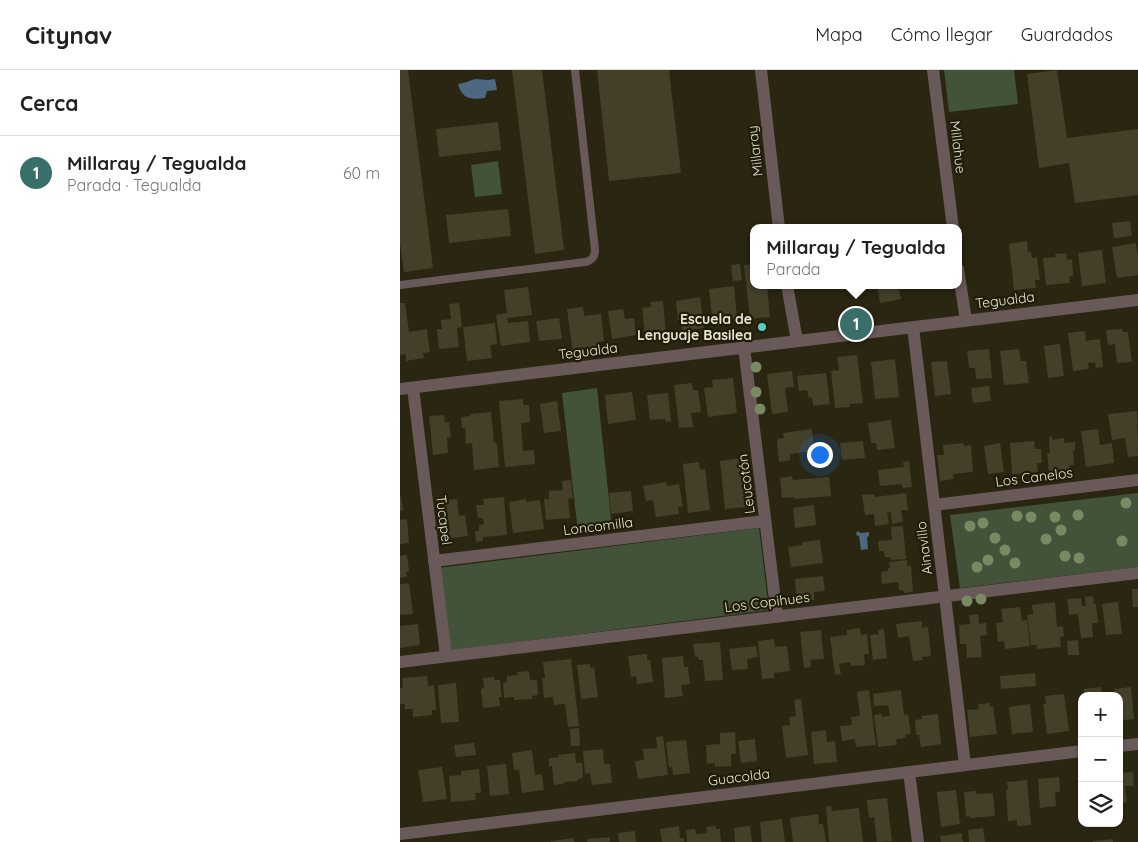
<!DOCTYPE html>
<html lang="es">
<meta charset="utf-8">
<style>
body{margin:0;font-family:Quicksand,sans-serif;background:#f2f2f2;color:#222}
.controls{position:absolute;right:15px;bottom:15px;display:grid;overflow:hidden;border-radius:10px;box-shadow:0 1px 4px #0004}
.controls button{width:45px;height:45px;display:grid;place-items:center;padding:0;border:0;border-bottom:1px solid #e0e0e0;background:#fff;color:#222;font:25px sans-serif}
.you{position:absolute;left:419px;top:384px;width:18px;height:18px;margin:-12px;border:4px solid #fff;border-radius:50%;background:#1a73e8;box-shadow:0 0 0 8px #1a73e833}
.badge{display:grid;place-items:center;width:32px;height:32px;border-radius:50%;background:#396f6a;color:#fff;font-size:16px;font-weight:700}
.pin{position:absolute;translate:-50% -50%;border:2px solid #fff;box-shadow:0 1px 5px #0006}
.popup{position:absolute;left:350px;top:154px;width:212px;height:65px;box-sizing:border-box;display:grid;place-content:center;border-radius:10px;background:#fff;filter:drop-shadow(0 1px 4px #0005);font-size:16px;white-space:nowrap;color:#767676}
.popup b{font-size:19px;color:#222}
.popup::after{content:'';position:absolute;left:50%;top:100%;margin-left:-10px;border:10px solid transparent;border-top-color:#fff}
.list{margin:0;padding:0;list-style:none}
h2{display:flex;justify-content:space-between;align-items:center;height:65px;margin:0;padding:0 20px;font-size:21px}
h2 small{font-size:16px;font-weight:400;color:#767676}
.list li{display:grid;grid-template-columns:32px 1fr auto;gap:15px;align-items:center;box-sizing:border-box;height:75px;padding:0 20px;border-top:1px solid #e0e0e0}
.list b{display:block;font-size:19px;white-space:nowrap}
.list p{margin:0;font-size:16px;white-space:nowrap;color:#767676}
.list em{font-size:16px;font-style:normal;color:#767676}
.icon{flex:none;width:28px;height:28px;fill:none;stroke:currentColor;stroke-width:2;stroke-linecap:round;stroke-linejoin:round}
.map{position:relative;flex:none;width:738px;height:772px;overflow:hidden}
header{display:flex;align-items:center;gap:30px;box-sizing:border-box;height:70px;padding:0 25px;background:#fff;border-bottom:1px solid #e0e0e0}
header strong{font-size:24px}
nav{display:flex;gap:28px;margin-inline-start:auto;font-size:18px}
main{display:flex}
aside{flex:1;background:#fff}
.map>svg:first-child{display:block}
</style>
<header>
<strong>Citynav</strong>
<nav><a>Mapa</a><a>Cómo llegar</a><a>Guardados</a></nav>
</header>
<main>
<aside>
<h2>Cerca<small></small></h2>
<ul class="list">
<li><span class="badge">1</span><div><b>Millaray / Tegualda</b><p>Parada · Tegualda</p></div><em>60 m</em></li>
</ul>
</aside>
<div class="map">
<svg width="738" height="772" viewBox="0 0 738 772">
<rect width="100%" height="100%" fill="#2a2611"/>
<!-- green -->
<path fill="#435339" d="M544 0H614L618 34 549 42Z
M98 91 102 124 75 127 71 95Z
M197 318 212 458 178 462 162 323Z
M738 423V497L560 518 550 445Z
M359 458 369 540 48 581 38 498Z"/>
<!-- water -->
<path fill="#4c6981" d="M75 9 88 10 95 9 97 20 87 21 85 28C71 30 62 29 58 14 66 13 68 11 75 9Z
M457 461 461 463 469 462V466L467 467 468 479 461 480 459 466 456 465Z"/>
<!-- building -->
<path fill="#433f29" d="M0 0H8L33 198 4 202 0 173Z
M112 0H142L164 180 135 184Z
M197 0H269L281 103 209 111Z
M657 0 667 68 738 59V125L675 133 669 93 639 98 627 4Z
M98 52 101 80 39 87 36 59Z
M108 139 111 166 49 173 46 145Z
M730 151 732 166 714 168 712 153Z
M627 171 628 182 631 181 632 188 637 187 640 210H635L636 218 614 220 609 174Z
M736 173 738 187V205L717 208 712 177Z
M702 180 706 213 682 216 678 183Z
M666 183 667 190 672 189 673 206 669 207 670 213 646 215 643 188 656 187 655 184Z
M340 194 342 210 333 211 331 195Z
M354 194V215H367L370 247 350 249 344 195Z
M477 215H498L501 229 480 233Z
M334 216 337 249 321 250 322 255 313 256 309 219Z
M128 217 132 245 107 248 108 253 128 251 130 272 101 276 96 245 107 243 104 220Z
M300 227 304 258 282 261 281 250H278L276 231Z
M263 231 266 263 245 265 242 238 251 237V232Z
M0 233H5L9 262 27 259 30 282 23 283 24 288 6 291V284L0 285Z
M59 233 62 257 57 258 59 277 39 279 37 259H42L41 250 51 249 49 234Z
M183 237 184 246 201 244 204 271 199 272V278L179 280V282L173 283 167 239Z
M223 239 225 249 234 248 236 265 212 269 208 241Z
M159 248 162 269 139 271 136 251Z
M95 253 97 274 90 275 92 288 67 291 63 257Z
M722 259 723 262H728L732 292 717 293 715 274 708 275 706 260Z
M685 261 686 271 700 269 703 297 696 298 695 292 688 293 689 299 673 301 668 263Z
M660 274 664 306 648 308 644 276Z
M589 279 592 308 576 309 575 298H569L567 281Z
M619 279 621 291H626L629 313 604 315 600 281Z
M457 285 463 333 449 334 450 337 435 338 431 301 439 300 437 287Z
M495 289 499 327 475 329 471 292Z
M547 291 551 324 535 326 531 292Z
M392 301 394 317 385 318 388 342 372 344 367 304Z
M426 303 430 334 413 336 412 327 409 328 407 320 399 321 397 306Z
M333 308 337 343 308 347 304 318 313 317 312 310Z
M292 313 293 320H298L301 342 291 343 293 357 279 358 274 315Z
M589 316 591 331 573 333 571 318Z
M232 322 236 350 208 354 205 325Z
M268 323 271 351 266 352 265 349 250 350 247 325Z
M123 329V335H129L130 352 121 353 123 381 134 380 135 394 105 397 99 331Z
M157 331 161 361 144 363 140 334Z
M737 341 738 386 728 387 725 368 712 370 708 344Z
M91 342 94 373H97L99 397 74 400 72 373 66 374 65 358H62L61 347 70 346V344Z
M44 345 45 353 49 352 51 367 47 368 48 383 33 385 29 346Z
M491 350 495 378 477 380 476 373H471L468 353Z
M412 359 414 381 390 384V390L379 392 377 369 384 368 383 363Z
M698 359 700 375 712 373 714 393 686 397 681 361Z
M652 366V370L664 368V373L675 372V380H673L674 395H669L670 400 649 403 647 383H650L649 367Z
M463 371 465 388 442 390 440 373Z
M634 371 635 379H641L642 393H637L638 402 612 404 610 373Z
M563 373 564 376 571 375 573 402 553 404 554 409 540 411 537 385H544L543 375Z
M600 373 604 402 588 404 584 376Z
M342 388 347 437 325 439 320 391Z
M509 391 512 417 502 418V414L480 416 478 400 504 397 503 392Z
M299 392 300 400 305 399 310 440 288 443 283 394Z
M392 406 393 410 429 407 431 426 394 429V427L382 428 380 408Z
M171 410 173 428 168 429 170 448 146 450 144 429H149V421L163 420 162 411Z
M266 412 267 416 279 414 283 436 278 437 279 444 256 447 253 430 246 431 243 416Z
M231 421 233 441 211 444 209 423Z
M506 423 508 440H501L503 452 492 454 491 442 487 443 489 454 475 456 474 444 465 445 462 425 474 424 475 427Z
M0 427H1L3 440 0 441Z
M104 427 107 465 83 467V471L76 472 75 461H79V455L84 454 83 448H78L76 435H84L83 429Z
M57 429 59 446 65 445 68 466 43 469 39 440H42L40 431Z
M126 429V432L140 430 144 459 113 463 109 432Z
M414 435 416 455 395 458 393 438Z
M7 449 9 473 0 474V450Z
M503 456 506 489 491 490 490 487H485L484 481H479L478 471 492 470 491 457Z
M420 470 423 493 391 497 388 477 402 475V472Z
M7 485 9 501 6 502 7 507 0 508V486Z
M507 490V496L511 495 513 522 504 523 503 520H499L498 512 482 514 481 502 488 501V498H490L489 492Z
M423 506 425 521 414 522V530L397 531 395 509Z
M9 513 13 544 0 545V514Z
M732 519H738V537H733Z
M693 526 694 534H696L698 553H692L693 567 681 568 678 544 669 545 667 529 681 528 682 536H686L685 527Z
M655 532 657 557 663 556 664 566 660 567 661 577 637 579V575H631L627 545 633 544 632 535Z
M718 532 722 564 706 565 702 534Z
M620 537 622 551 627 550 630 576 605 579 604 571 598 572 596 553 603 552 601 539Z
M578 544 579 554 586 553 587 565 580 566 582 587 567 588 566 574H560L559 555 570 554 569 545Z
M522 551V558L528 557 531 586 522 587 523 590 513 591 509 566 498 568 496 554Z
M18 554 20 575 0 578V556Z
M460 558 461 565 467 564 469 584H464L465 595 451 596 450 592 439 594 441 604 435 605 430 567 447 565V560Z
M484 559 487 588 473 590 470 565 479 564 478 560Z
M421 560 424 589 410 590 411 597 404 598 400 562Z
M374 569 375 577 387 576 390 601 374 603V608L362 609 358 571Z
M678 570 679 585H668L667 571Z
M320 572 323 610 305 611 303 590H299L298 587H295L293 574Z
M356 576 358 587 347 589 348 599 332 600 329 579Z
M247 584V590H250L253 612 237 614 236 606 231 607 228 586Z
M283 586 284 597H288L290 614 281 615 283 626 265 628 262 588Z
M171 589 179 656 168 657 165 634 154 635 153 627 144 628 142 608H145L143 592Z
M190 594V598L194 597 198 627 181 629 177 595Z
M129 601 130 610H137L138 625 132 626V629L114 630V627L104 628 103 613 107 612V606L118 605 117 602Z
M635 603 636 616 601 619 600 606Z
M27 606 28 616 34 615 36 640H32V645L13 647V639H5V634H0V618H3L2 608Z
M94 607V610H100L102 627H99L100 636 83 638 81 619 84 618 83 608Z
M56 613 59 652 41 653 38 615Z
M701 617 702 626H685L684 619Z
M731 617 734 649 722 650V652H719V626H715L714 619Z
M469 620 476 675 456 677 455 669 442 671 440 656 452 655 451 647 460 646 457 622Z
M501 620 504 645 508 644 511 664 505 665 506 668 496 669 497 675 478 677 474 645 482 644V647L490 646 488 635 474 636 473 624Z
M664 624 669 661 647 664 643 634H646L645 626Z
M401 629 408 685 386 688 382 656 390 655 389 647 396 646 394 630Z
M590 633V637L593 636 597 664 570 667 567 640 579 639 578 634Z
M630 634 633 662 612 664 609 637Z
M538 644 541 674 521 677 519 665H516L515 650 522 649 521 646Z
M179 658 180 676H171L170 659Z
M426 660 427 672 435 671 437 692 414 694 411 662Z
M335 662 336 684H331V696L315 697V693L307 694 306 675 320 674V663Z
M263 666 268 705 238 709 235 691 244 690 243 679 257 678 256 667Z
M355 669 357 691 341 693 338 671Z
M286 670 290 703 273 705 272 697 269 698 266 672Z
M74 673 76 685 56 687 54 675Z
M203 679 204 694H210L212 713 192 715 190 703 185 704 183 681Z
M132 680 135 705 142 704 144 720 122 723 119 700H114L112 683Z
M175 683 176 693H182L183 708 178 709V711L163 712 164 714 154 715 152 696H149V688L159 687 158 685Z
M106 694 109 724 90 726 87 696Z
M42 697 47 729 23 732 18 700Z
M79 699 81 723H75L76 730 51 732 49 706 61 705V701Z
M733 702 734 716H725L727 732 721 733V737L719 738V703Z
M659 707 660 722H655L656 736 640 738 638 709Z
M627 710 631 755 617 756V750L608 751 606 720H608L607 712Z
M556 720 560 754 541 757 537 722Z
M576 721V724L593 723 595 746 570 748 569 746 566 747 564 722Z
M487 728 492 771 477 772 474 747 469 748 467 730Z
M431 736 432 741 459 738 463 772H429L426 737Z
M418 744 419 754H423L426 772H393L390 748Z
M382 749 385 772H362L360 752Z
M279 756 280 768H284V772H262L260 759Z
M316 756V759H320L321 772H287L286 760 295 759 296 764 307 763 306 757Z
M350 756 352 772H335L334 758Z
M583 758 585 772H569L568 760Z
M235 761 236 772H219L218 763Z
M562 763 563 772H541L540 766Z
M210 767V772H187V769Z
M174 768V772H151V771Z
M713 769V772H693V771Z"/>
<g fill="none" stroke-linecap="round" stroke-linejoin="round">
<!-- lane -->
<path stroke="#6a5959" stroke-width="8" d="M0 215 185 192C192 191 195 186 195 180L175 0"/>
<!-- street -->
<path stroke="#6a5959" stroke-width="12" d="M361 0 379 158
M533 0 553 158
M558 199 566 250
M387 215 397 271
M513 257 565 695
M344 277 377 546
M13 318 46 586
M0 319 738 230
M534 435 738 410
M34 491 365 451
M0 592 738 503
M719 676 738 674
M509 702 518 772
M0 764 682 681"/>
</g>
<!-- trees -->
<g fill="#798a63">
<circle cx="356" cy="297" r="5.5"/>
<circle cx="356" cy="322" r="5.5"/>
<circle cx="360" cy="339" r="5.5"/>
<circle cx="726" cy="433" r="5.5"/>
<circle cx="678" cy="445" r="5.5"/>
<circle cx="617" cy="446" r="5.5"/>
<circle cx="631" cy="447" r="5.5"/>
<circle cx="655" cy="447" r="5.5"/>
<circle cx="583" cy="453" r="5.5"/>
<circle cx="570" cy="456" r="5.5"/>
<circle cx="661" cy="460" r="5.5"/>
<circle cx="595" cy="468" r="5.5"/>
<circle cx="646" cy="469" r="5.5"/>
<circle cx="722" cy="471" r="5.5"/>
<circle cx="605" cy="480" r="5.5"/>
<circle cx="665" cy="486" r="5.5"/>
<circle cx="679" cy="488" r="5.5"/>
<circle cx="588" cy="490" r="5.5"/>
<circle cx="615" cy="493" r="5.5"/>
<circle cx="577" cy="497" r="5.5"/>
<circle cx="581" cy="529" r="5.5"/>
<circle cx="567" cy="531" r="5.5"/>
</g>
<!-- markers -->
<circle fill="#56cec3" stroke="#211c08" stroke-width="2" cx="362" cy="257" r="5"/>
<g text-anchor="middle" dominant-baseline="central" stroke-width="4.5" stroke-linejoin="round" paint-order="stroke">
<!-- street labels -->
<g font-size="14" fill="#e5e3d6" stroke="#211c08">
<text transform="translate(558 77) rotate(83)">Millahue</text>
<text transform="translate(355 81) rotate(-97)">Millaray</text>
<text transform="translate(605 230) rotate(-7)">Tegualda</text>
<text transform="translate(188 281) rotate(-7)">Tegualda</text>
<text transform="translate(634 407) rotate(-7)">Los Canelos</text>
<text transform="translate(346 414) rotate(-97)">Leucotón</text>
<text transform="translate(44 450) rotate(83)">Tucapel</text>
<text transform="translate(198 456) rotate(-7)">Loncomilla</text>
<text transform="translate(524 478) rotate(-97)">Ainavillo</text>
<text transform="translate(367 532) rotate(-7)">Los Copihues</text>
<text transform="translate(339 707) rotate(-7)">Guacolda</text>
</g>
<!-- poi labels -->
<g font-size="14" font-weight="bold" fill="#e5e3d6" stroke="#211c08" text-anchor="end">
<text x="352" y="249">Escuela de<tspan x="352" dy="16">Lenguaje Basilea</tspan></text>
</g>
</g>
</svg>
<div class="controls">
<button>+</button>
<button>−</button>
<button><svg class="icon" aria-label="layers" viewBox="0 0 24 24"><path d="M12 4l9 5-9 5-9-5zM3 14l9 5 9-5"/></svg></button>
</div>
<div class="you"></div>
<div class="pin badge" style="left:456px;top:254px">1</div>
<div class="popup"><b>Millaray / Tegualda</b>Parada</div>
</div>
</main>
